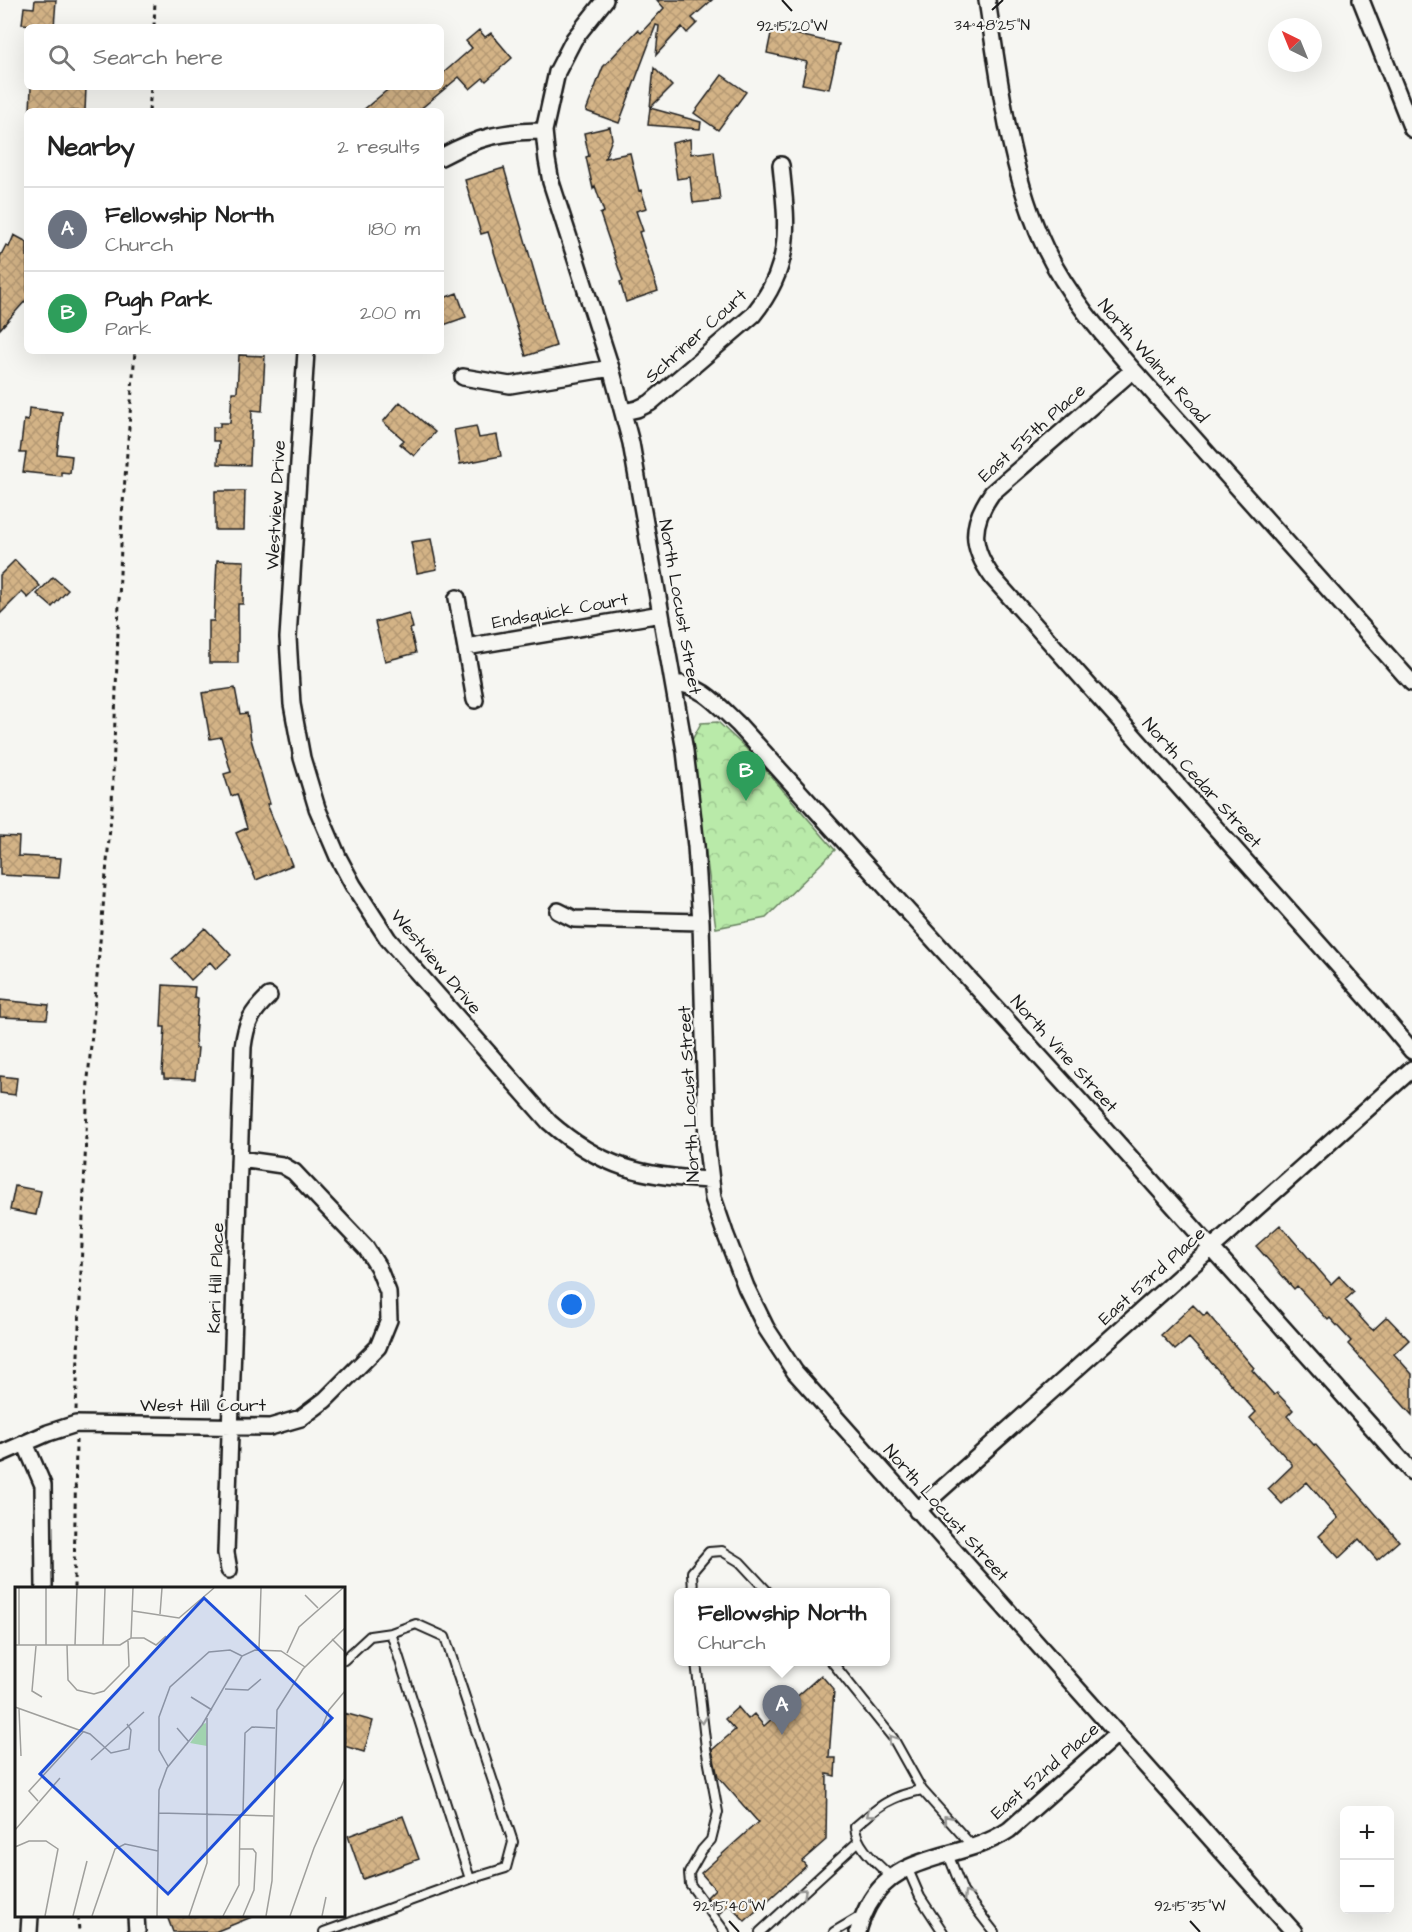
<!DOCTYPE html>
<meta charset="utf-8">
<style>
body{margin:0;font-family:"Architects Daughter",sans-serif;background:#f2f2f2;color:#222}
.controls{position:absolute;right:18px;bottom:18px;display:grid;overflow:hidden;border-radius:9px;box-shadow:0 6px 24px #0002}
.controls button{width:54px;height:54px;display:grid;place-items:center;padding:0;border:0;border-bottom:2px solid #e0e0e0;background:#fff;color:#222;font:30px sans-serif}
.compass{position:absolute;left:1268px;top:18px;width:54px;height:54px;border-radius:50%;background:#fff;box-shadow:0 6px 24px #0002;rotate:317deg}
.you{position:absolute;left:572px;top:1305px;width:21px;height:21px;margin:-15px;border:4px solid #fff;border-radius:50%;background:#1a73e8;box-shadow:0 0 0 9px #1a73e833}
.badge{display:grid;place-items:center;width:39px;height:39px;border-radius:50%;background:#111827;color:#fff;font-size:20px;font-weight:700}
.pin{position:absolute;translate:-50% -50px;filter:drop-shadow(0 2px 3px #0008)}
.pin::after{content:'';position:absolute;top:32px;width:21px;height:18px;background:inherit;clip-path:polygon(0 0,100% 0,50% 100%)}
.popup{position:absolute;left:674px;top:1588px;width:216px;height:78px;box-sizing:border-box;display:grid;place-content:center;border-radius:9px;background:#fff;filter:drop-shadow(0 2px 4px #0005);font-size:20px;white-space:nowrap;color:#767676}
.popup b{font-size:22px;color:#222}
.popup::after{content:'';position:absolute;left:50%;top:100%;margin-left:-12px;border:12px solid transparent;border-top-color:#fff}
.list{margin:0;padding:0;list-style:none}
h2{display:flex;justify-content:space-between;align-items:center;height:78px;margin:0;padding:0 24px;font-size:26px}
h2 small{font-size:20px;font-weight:400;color:#767676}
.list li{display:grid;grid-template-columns:39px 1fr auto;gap:18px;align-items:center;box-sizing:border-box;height:84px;padding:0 24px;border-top:2px solid #e0e0e0}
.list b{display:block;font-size:22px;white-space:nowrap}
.list p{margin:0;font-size:20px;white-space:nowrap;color:#767676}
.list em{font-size:20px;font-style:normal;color:#767676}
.icon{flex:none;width:33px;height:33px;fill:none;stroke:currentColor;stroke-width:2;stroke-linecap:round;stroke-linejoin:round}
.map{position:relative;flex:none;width:1412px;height:1932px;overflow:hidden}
.search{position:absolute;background:#fff;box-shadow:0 6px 24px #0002;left:24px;top:24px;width:420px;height:66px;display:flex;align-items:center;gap:15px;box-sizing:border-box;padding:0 21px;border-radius:9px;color:#767676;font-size:22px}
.panel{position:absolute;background:#fff;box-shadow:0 6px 24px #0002;left:24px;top:108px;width:420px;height:246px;border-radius:9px}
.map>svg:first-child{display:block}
</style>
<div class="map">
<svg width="1412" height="1932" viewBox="0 0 1412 1932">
<defs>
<pattern id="park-crowns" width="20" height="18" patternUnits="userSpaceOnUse" patternTransform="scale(1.5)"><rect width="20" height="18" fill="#b9eaa9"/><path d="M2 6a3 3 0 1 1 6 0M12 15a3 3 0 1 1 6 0" fill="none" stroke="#9ec891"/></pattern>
<pattern id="building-cross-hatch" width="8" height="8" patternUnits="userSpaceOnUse" patternTransform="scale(1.5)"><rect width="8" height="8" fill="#d3b386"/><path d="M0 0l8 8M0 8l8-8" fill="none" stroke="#b59973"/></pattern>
</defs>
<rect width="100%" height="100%" fill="#f6f6f2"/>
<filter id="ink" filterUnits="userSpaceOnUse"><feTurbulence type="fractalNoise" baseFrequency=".0167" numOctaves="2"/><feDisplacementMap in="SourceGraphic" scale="12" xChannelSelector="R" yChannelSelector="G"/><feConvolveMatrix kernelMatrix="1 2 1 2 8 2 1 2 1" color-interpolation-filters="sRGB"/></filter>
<g filter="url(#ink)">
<!-- park -->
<path fill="url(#park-crowns)" stroke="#6a8362" stroke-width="1.5" d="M718 722 750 752 835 850 766 918 716 928 691 742 701 723Z"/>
<!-- building -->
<path fill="url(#building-cross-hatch)" stroke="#1c1c1c" stroke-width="1.5" d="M35 0H56L54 27 22 24 24 7 34 8Z
M657 0H712L692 18 697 23 687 33 682 27 656 55 659 26 656 25 619 123 586 111 603 67 638 30 641 33 664 8Z
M772 29 839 44 829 89 802 84 807 62 767 53Z
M479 30 485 37 491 33 512 58 486 81 483 78 470 89 459 77 418 111H362L391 87H441V75L472 48 466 41Z
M654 68 672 86 650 108Z
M722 75 746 92 718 130 694 113Z
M31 87H86L85 111H30Z
M650 108 701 122 700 129 648 125Z
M610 127 612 139 605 158 630 153 639 191 641 190 647 208 636 211 643 231 639 232 658 291 626 302 620 282 623 281 600 214 604 212 595 186 593 189 586 157 589 156 584 133Z
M690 139 691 154 714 151 720 200 693 203 690 177 677 179 672 143Z
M504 168 556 346 526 356 488 232 481 234 465 180Z
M14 235 27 242V299L0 329V257L6 245 9 247Z
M457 293 466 317 441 326V299Z
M239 355 265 356 262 411 252 410 250 465 218 464 219 441H213V427H220V423H230L232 392H237Z
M400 402 435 432 414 456 400 444 404 440 383 422Z
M29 408 62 412 57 454 72 456 70 473 61 472V476L23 472 26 453H20L24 420 28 421Z
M476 426 479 438 497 435 501 456 460 464 454 430Z
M215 491H245L244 530H215Z
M431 539 437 569 417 573 411 542Z
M15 560 40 586 28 598 22 592 0 614V575Z
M217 560 244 561 243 604H238V663H209V621H214Z
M53 577 68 590 52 607 37 594Z
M409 613 413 628 410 629 416 653 385 661 375 622Z
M235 688 240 714 247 713 251 739 270 804H267L292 865 256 880 236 833 247 828 237 794 231 796 224 774 231 772 221 737 210 739 202 693Z
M0 836 19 837 18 856 61 858 59 878 0 875Z
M205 928 231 955 216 969 210 962 191 980 172 959Z
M163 985 195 987 194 997 198 998 195 1038 196 1048H198L195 1079 164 1078V1074H162L165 1027H161Z
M0 1000 49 1005 47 1019 0 1017Z
M0 1076 17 1078 15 1095 0 1093Z
M15 1186 41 1191 36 1215 10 1210Z
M1280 1225 1331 1284 1339 1276 1354 1292 1345 1300 1368 1326 1373 1330 1387 1317 1409 1340 1394 1354 1412 1374V1415L1348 1344 1351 1341 1330 1318 1328 1320 1297 1286 1294 1289 1256 1246Z
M1193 1305 1204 1316 1207 1313 1254 1368 1252 1370 1274 1395 1277 1393 1293 1410 1287 1416 1314 1445 1315 1444 1399 1541 1377 1560 1359 1539 1339 1558 1319 1536 1338 1518 1307 1482 1282 1504 1268 1489 1292 1466V1464L1250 1418 1256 1412 1189 1338 1175 1350 1161 1335Z
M821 1675 834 1690 829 1758H836L835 1776 827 1774 826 1840 802 1861 806 1866 745 1921 729 1904 720 1913 707 1897 715 1889 701 1873 758 1822 718 1777 712 1750 735 1730 725 1719 738 1707 748 1719 754 1714 764 1726Z
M344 1713 373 1721 364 1752 344 1746Z
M403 1816 419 1859 363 1879 348 1836Z
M167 1916H254L215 1932H173Z"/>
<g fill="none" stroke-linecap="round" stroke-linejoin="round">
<defs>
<path id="lane" d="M693 1592 692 1572 709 1552 722 1551 740 1562 768 1592
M391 1633 416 1624 445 1637 513 1842 506 1868 470 1879
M696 1662 706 1748 718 1812 711 1840 702 1850 689 1873 690 1884 725 1932
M832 1662 893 1738 922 1790 973 1847
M948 1854 963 1892 994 1932
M907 1867 920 1897 943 1932
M891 1877C877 1863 856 1847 855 1827 879 1806 891 1796 922 1790
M324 1932 470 1879 391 1633 370 1636 344 1660
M760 1932 859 1841
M834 1932 861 1916"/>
<path id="street" d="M605 0 574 39 557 72 544 131 547 160 551 182 611 368 631 443 685 751 696 846 701 922 707 1147 713 1198 725 1233 746 1287 766 1328 795 1372 1294 1932
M987 0C1000 83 1009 171 1045 248 1067 294 1100 332 1133 370L1412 683
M1361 0 1412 129
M441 157C478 137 502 131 544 131
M306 351 288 638 292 704 302 758 317 808 338 857 353 885 388 939 549 1122C601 1168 644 1177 711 1180
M1133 370 992 493C970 524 970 547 993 578L1376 1008 1412 1051
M463 377 510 385 611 368
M624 412 637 409 650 403 753 315C794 264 787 225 781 165
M457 598 475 700
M466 647 661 614
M673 683C701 684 718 705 738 724L1078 1099 1412 1472
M558 911 574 919 701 922
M25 1443 43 1485 44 1588
M0 1454 48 1433 76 1424 270 1427 301 1418 325 1400 378 1347 389 1320 388 1292 378 1267 366 1248 294 1172 282 1165 240 1159
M917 1511 1412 1069
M229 1570 226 1553 243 1047C246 1023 251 1013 269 996
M136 1916 137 1932
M29 1932 30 1916
M858 1932C860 1923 864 1914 868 1906 898 1849 961 1862 1009 1830L1117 1734"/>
</defs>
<!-- lane casing -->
<use href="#lane" stroke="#1c1c1c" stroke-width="12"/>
<!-- street casing -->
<use href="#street" stroke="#1c1c1c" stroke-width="20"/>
<!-- path -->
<path stroke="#1c1c1c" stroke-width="3" stroke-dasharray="4.5 4.5" stroke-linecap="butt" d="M154 27 155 0
M149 111 151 87
M76 1410 88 1079 112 805 122 516 135 351
M74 1588 76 1440
M78 1916 79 1932"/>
<!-- lane -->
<use href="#lane" stroke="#f6f6f2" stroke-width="8"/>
<!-- street -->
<use href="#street" stroke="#f6f6f2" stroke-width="15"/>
</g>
<!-- one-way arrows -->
<defs><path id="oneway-chevron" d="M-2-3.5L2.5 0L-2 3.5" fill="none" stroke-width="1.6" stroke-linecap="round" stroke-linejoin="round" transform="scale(1.5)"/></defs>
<g stroke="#949492">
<use href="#oneway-chevron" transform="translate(702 1720) rotate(83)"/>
<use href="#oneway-chevron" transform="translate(892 1739) rotate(-124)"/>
<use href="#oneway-chevron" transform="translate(870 1814) rotate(140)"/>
<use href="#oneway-chevron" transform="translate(947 1819) rotate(-132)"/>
<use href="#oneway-chevron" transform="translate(803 1892) rotate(-43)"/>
<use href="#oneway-chevron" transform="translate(967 1895) rotate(-123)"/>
</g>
</g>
<!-- ticks -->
<path fill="none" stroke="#1c1c1c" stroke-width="2" d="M782 0 792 11M992 10 1003 0M729 1921 739 1932M1190 1921 1200 1932"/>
<g text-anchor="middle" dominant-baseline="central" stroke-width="4.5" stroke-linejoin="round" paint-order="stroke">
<!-- street labels -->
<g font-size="18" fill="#1c1c1c" stroke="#f6f6f2">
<text transform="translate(696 336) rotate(-42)">Schriner Court</text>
<text transform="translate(1153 361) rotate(49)">North Walnut Road</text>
<text transform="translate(1032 433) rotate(-42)">East 55th Place</text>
<text transform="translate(276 505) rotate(-87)">Westview Drive</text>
<text transform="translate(680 607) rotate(80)">North Locust Street</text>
<text transform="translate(560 611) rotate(-10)">Endsquick Court</text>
<text transform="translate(1202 783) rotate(48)">North Cedar Street</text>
<text transform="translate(436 962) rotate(50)">Westview Drive</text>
<text transform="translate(1064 1054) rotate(48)">North Vine Street</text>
<text transform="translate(689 1094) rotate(-93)">North Locust Street</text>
<text transform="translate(1152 1276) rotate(-42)">East 53rd Place</text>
<text transform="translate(216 1278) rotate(-88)">Kari Hill Place</text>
<text x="203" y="1405">West Hill Court</text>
<text transform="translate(946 1513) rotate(48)">North Locust Street</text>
<text transform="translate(1045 1771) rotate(-41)">East 52nd Place</text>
</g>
</g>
<!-- overview -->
<g transform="translate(15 1587)">
<rect width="330" height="330" fill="#f6f6f2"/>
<path d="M191 136 192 159 175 156 188 137Z" fill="#b9eaa9"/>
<path fill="none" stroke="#9f9f9c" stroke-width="1.5" d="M31 1V58M290 8 303 21M118 24 164 31 199 1M145 27 147 1M116 51 118 1M317 52 330 65M0 58H105L116 51H129L141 58 151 49M4 58V1M52 58 53 93 62 103 79 107 89 104 114 79 113 54M60 58 62 1M88 58 90 1M21 59 17 104 27 110M244 62 246 1M272 66 284 40 328 1M210 102 233 103 246 92M176 110 197 123M0 120 75 147 96 166 114 162 116 143 112 137M4 122 6 169M162 141 174 155M305 145 314 123 330 104M76 173 129 125M153 179 144 163V130L155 100 194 65 215 63 227 69M23 214 14 204 68 145M144 226 258 229M228 228 230 146 237 140 260 141M0 243 45 191M0 260 14 254H31L43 262 30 329M225 262H238L241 266 239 303 228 329M58 329 72 274M77 329 100 262 110 257 143 264M142 329 144 203 152 181 187 138 227 69 240 63 266 64 290 80M174 329 192 276V131M208 329 224 298 225 228M251 329 257 294 262 123 288 82 330 41M275 329 299 261 330 191M307 329 311 310"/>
<path fill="#1d4ed8" fill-opacity="0.15" stroke="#1d4ed8" stroke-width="3" d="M189 11 317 131 153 307 25 187Z"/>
<rect width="330" height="330" fill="none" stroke="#1c1c1c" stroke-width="3"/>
</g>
<g font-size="15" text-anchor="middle" fill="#1c1c1c" stroke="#f6f6f2" stroke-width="4.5" stroke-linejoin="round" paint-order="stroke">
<text x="992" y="30">34°48'25"N</text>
<text x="792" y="31">92°15'20"W</text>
<text x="729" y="1911">92°15'40"W</text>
<text x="1190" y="1911">92°15'35"W</text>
</g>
</svg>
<div class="controls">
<button>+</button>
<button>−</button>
</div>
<svg class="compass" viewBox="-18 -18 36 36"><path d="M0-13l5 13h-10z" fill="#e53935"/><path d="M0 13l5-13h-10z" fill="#767676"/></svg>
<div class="you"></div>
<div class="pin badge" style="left:782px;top:1735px;background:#6b7280">A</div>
<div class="popup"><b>Fellowship North</b>Church</div>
<div class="pin badge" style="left:746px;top:801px;background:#2e9e5b">B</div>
<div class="search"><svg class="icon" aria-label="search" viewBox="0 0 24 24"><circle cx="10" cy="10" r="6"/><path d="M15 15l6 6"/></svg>Search here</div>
<section class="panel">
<h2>Nearby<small>2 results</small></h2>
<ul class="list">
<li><span class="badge" style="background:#6b7280">A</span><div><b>Fellowship North</b><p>Church</p></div><em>180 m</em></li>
<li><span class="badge" style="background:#2e9e5b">B</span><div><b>Pugh Park</b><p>Park</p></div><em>200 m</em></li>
</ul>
</section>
</div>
